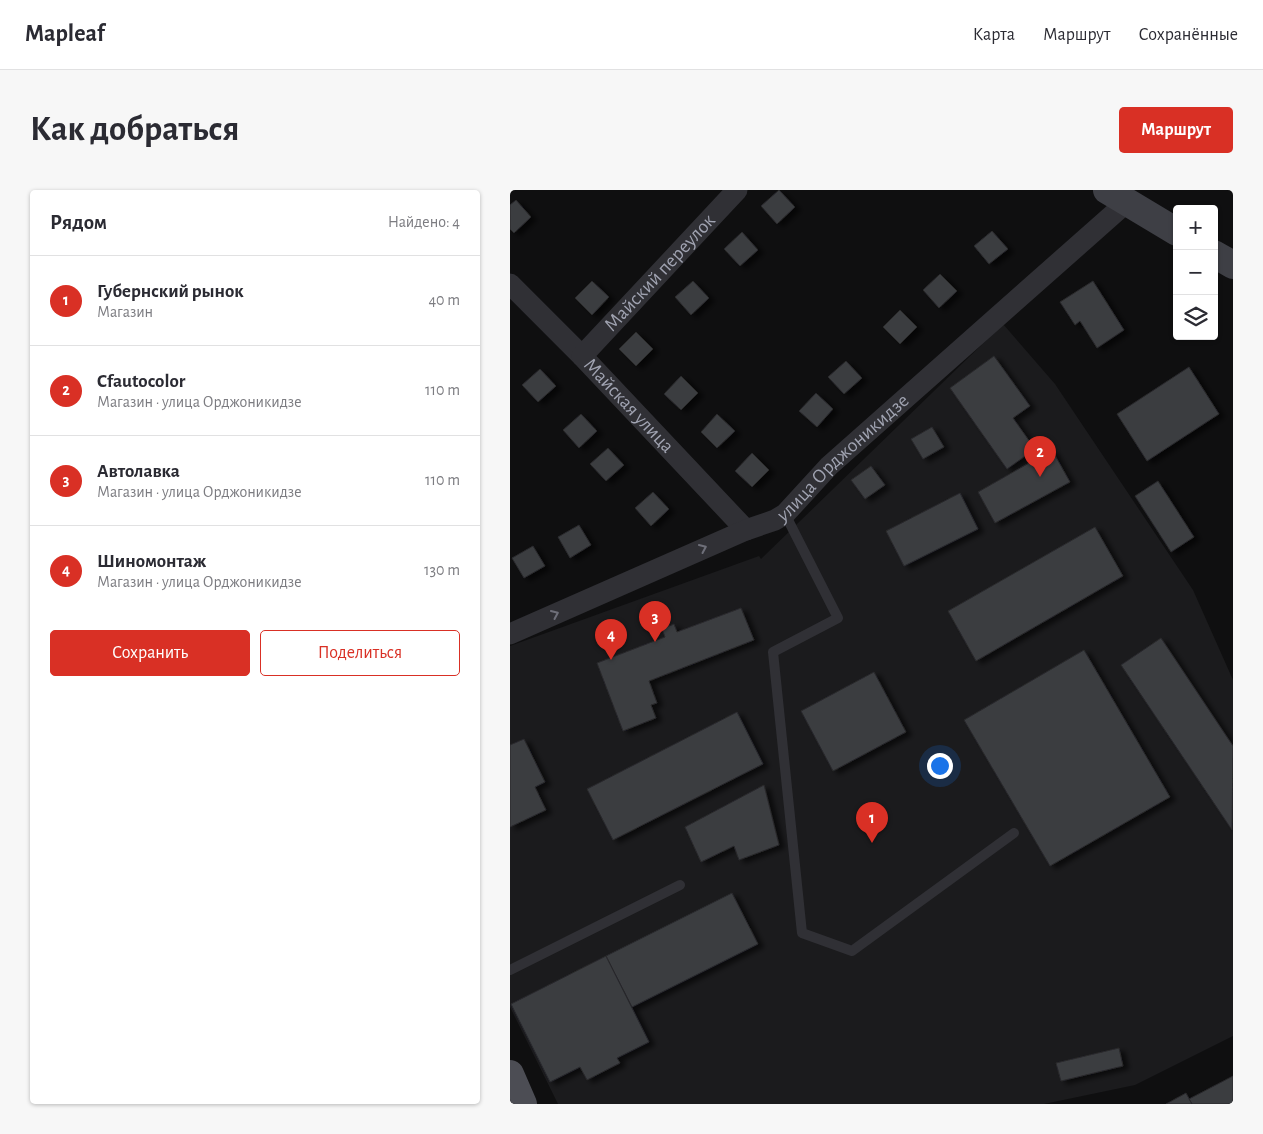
<!DOCTYPE html>
<html lang="ru">
<meta charset="utf-8">
<style>
body{margin:0;font-family:"Alegreya Sans",sans-serif;background:#f7f7f7;color:#2b2b33}
.controls{position:absolute;right:15px;top:15px;display:grid;overflow:hidden;border-radius:5px;box-shadow:0 1px 4px #0004}
.controls button{width:45px;height:45px;display:grid;place-items:center;padding:0;border:0;border-bottom:1px solid #e1e1e2;background:#fff;color:#2b2b33;font:25px sans-serif}
.you{position:absolute;left:429px;top:575px;width:18px;height:18px;margin:-12px;border:4px solid #fff;border-radius:50%;background:#1a73e8;box-shadow:0 0 0 8px #1a73e833}
.badge{display:grid;place-items:center;width:32px;height:32px;border-radius:50%;background:#d93025;color:#fff;font-size:16px;font-weight:700}
.pin{position:absolute;translate:-50% -41px;filter:drop-shadow(0 1px 2px #0008)}
.pin::after{content:'';position:absolute;top:26px;width:18px;height:15px;background:inherit;clip-path:polygon(0 0,100% 0,50% 100%)}
.list{margin:0;padding:0;list-style:none}
h2{display:flex;justify-content:space-between;align-items:center;height:65px;margin:0;padding:0 20px;font-size:21px}
h2 small{font-size:16px;font-weight:400;color:#7c7c81}
.list li{display:grid;grid-template-columns:32px 1fr auto;gap:15px;align-items:center;box-sizing:border-box;height:90px;padding:0 20px;border-top:1px solid #e1e1e2}
.list b{display:block;font-size:19px;white-space:nowrap}
.list p{margin:0;font-size:16px;white-space:nowrap;color:#7c7c81}
.list em{font-size:16px;font-style:normal;color:#7c7c81}
.actions{display:flex;gap:10px;padding:15px 20px}
.actions a{flex:1;padding:11px 0;border:1px solid #d93025;border-radius:5px;text-align:center;font-size:18px;color:#d93025}
.actions .main{background:#d93025;color:#fff}
.icon{flex:none;width:28px;height:28px;fill:none;stroke:currentColor;stroke-width:2;stroke-linecap:round;stroke-linejoin:round}
.map{position:relative;flex:none;width:723px;height:914px;overflow:hidden;border-radius:5px}
header{display:flex;align-items:center;gap:30px;box-sizing:border-box;height:70px;padding:0 25px;background:#fff;border-bottom:1px solid #e1e1e2}
header strong{font-size:24px}
nav{display:flex;gap:28px;margin-inline-start:auto;font-size:18px}
.intro{display:flex;align-items:center;justify-content:space-between;box-sizing:border-box;height:120px;padding:0 30px}
h1{margin:0;font-size:35px}
.button{padding:12px 22px;border-radius:5px;background:#d93025;color:#fff;font-size:18px;font-weight:700}
main{display:flex;gap:30px;padding:0 30px}
aside{flex:1;background:#fff;border-radius:5px;box-shadow:0 1px 4px #0004}
.map>svg:first-child{display:block}
</style>
<header>
<strong>Mapleaf</strong>
<nav><a>Карта</a><a>Маршрут</a><a>Сохранённые</a></nav>
</header>
<div class="intro"><h1>Как добраться</h1><a class="button">Маршрут</a></div>
<main>
<aside>
<h2>Рядом<small>Найдено: 4</small></h2>
<ul class="list">
<li><span class="badge">1</span><div><b>Губернский рынок</b><p>Магазин</p></div><em>40 m</em></li>
<li><span class="badge">2</span><div><b>Cfautocolor</b><p>Магазин · улица Орджоникидзе</p></div><em>110 m</em></li>
<li><span class="badge">3</span><div><b>Автолавка</b><p>Магазин · улица Орджоникидзе</p></div><em>110 m</em></li>
<li><span class="badge">4</span><div><b>Шиномонтаж</b><p>Магазин · улица Орджоникидзе</p></div><em>130 m</em></li>
</ul>
<div class="actions"><a class="main">Сохранить</a><a>Поделиться</a></div>
</aside>
<div class="map">
<svg width="723" height="914" viewBox="0 0 723 914">
<defs>
<filter id="shadow"><feDropShadow dx="5.5" dy="3" stdDeviation="2.5" flood-color="#0009"/></filter>
</defs>
<rect width="100%" height="100%" fill="#0f0f10"/>
<!-- built -->
<path fill="#1b1b1d" d="M493 134 545 194 683 400 723 490V846L625 895 534 914H48L0 817V456L249 366 251 369Z"/>
<!-- building -->
<path fill="#3b3c40" stroke="#29292c" filter="url(#shadow)" d="M269 0 285 17 267 34 251 16Z
M6 10 21 27 4 43 0 39V15Z
M482 41 498 59 479 74 464 56Z
M232 42 248 60 230 76 214 59Z
M430 84 447 101 429 118 413 100Z
M82 91 99 107 82 125 65 108Z
M183 91 199 108 181 125 165 107Z
M583 91 614 140 587 158 570 131 565 135 550 112Z
M390 120 407 137 390 154 373 137Z
M126 142 143 159 126 176 109 159Z
M484 166 520 216 503 228 525 259 497 279 440 198Z
M336 171 352 188 334 204 318 187Z
M679 177 709 224 637 271 607 224Z
M30 179 46 196 28 212 12 195Z
M171 186 188 203 171 220 154 204Z
M306 203 323 219 307 237 289 221Z
M71 224 87 241 69 258 53 240Z
M207 224 225 241 207 258 191 242Z
M422 237 434 257 413 269 401 249Z
M98 258 114 275 96 291 80 274Z
M542 260 560 292 485 333 468 302Z
M242 263 259 280 242 297 225 281Z
M361 276 375 295 355 309 341 290Z
M648 291 684 347 661 362 625 306Z
M143 302 159 319 141 336 125 318Z
M450 303 468 339 394 376 376 341Z
M69 335 81 355 60 368 48 347Z
M585 337 613 386 466 471 438 421Z
M23 356 35 376 14 388 2 368Z
M231 418 244 450 139 491 147 513 141 515 146 528 113 541 87 473 155 447 152 439 164 434 167 442Z
M651 448 723 556 722 640 611 475Z
M574 460 660 607 540 676 454 530Z
M364 482 396 542 323 581 291 521Z
M227 522 253 574 103 650 77 599Z
M14 549 35 592 25 597 36 620 0 637V555Z
M254 595 269 655 229 670 224 656 191 672 175 637Z
M222 703 248 754 122 817 96 766Z
M96 766 139 852 107 868 110 873 77 890 70 877 40 892 1 814Z
M609 858 613 876 551 891 546 873Z
M723 886V914H682L679 909Z
M676 903 682 914H656Z"/>
<g fill="none" stroke-linecap="round" stroke-linejoin="round">
<!-- lane -->
<path stroke="#303035" stroke-width="10" d="M275 324 328 428 263 462 292 743 342 761 504 643
M0 780 170 695"/>
<!-- street -->
<g stroke="#303035" stroke-width="21">
<path id="s1" d="M0 94 72 166 236 340"/>
<path id="s2" d="M72 166 227 0"/>
<path id="s3" d="M0 444 236 340 265 330 275 324 319 276 617 12"/>
</g>
<!-- secondary -->
<path stroke="#3e3f45" stroke-width="28" d="M597 0 667 42
M704 64 723 75"/>
<!-- primary -->
<path stroke="#4c4d54" stroke-width="28" d="M0 884 13 914"/>
</g>
<!-- one-way arrows -->
<defs><path id="oneway-chevron" d="M-2-3.5L2.5 0L-2 3.5" fill="none" stroke-width="1.6" stroke-linecap="round" stroke-linejoin="round" transform="scale(1.25)"/></defs>
<g stroke="#6e6f79">
<use href="#oneway-chevron" transform="translate(193 358) rotate(-24)"/>
<use href="#oneway-chevron" transform="translate(45 424) rotate(-24)"/>
</g>
<g text-anchor="middle" dominant-baseline="central" stroke-width="4" stroke-linejoin="round" paint-order="stroke">
<!-- street labels -->
<g font-size="20" fill="#a0a3b1" stroke="#0a0a0b">
<text stroke="none"><textPath href="#s2" startOffset="114">Майский переулок</textPath></text>
<text stroke="none"><textPath href="#s1" startOffset="170">Майская улица</textPath></text>
<text stroke="none"><textPath href="#s3" startOffset="381">улица Орджоникидзе</textPath></text>
</g>
</g>
</svg>
<div class="controls">
<button>+</button>
<button>−</button>
<button><svg class="icon" aria-label="layers" viewBox="0 0 24 24"><path d="M12 4l9 5-9 5-9-5zM3 14l9 5 9-5"/></svg></button>
</div>
<div class="you"></div>
<div class="pin badge" style="left:362px;top:653px">1</div>
<div class="pin badge" style="left:530px;top:287px">2</div>
<div class="pin badge" style="left:145px;top:452px">3</div>
<div class="pin badge" style="left:101px;top:470px">4</div>
</div>
</main>
